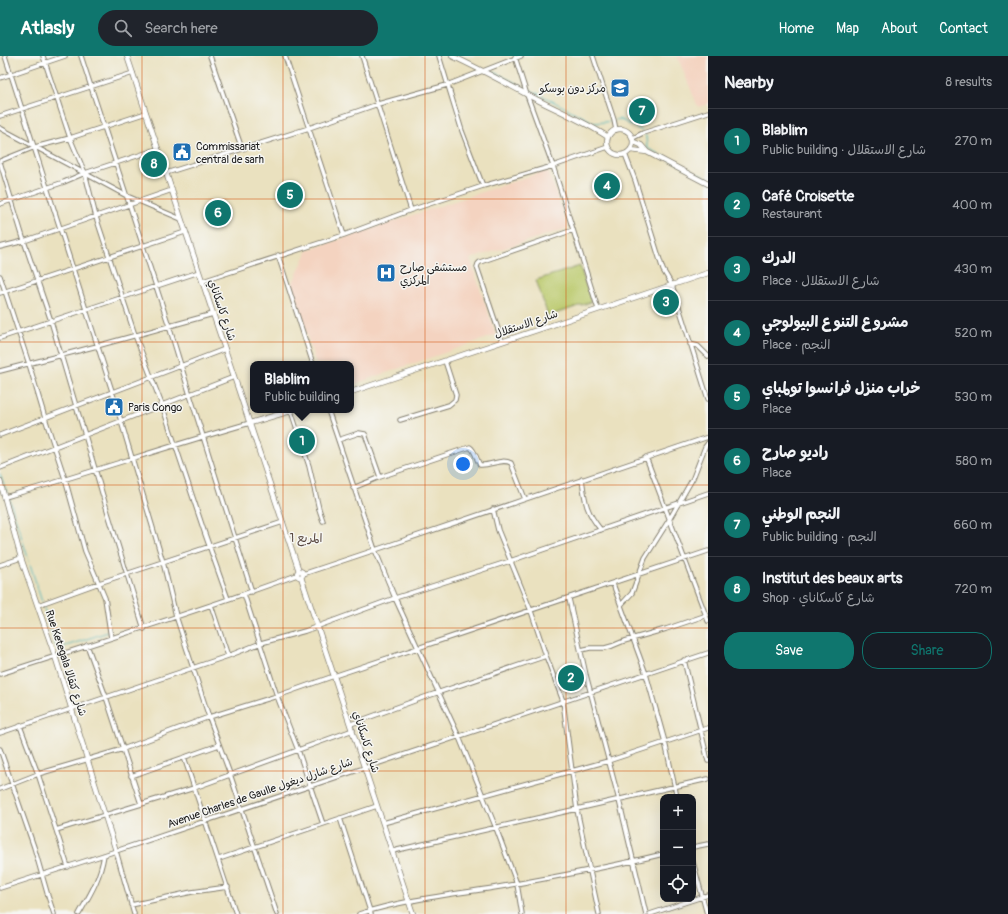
<!DOCTYPE html>
<meta charset="utf-8">
<style>
body{margin:0;font-family:Pangolin,"Playpen Sans Arabic",sans-serif;background:#20242c;color:#f1f3f6}
.controls{position:absolute;right:12px;bottom:12px;display:grid;overflow:hidden;border-radius:8px;box-shadow:0 4px 16px #0002}
.controls button{width:36px;height:36px;display:grid;place-items:center;padding:0;border:0;border-bottom:1px solid #363941;background:#171b24;color:#f1f3f6;font:20px sans-serif}
.you{position:absolute;left:463px;top:408px;width:14px;height:14px;margin:-10px;border:3px solid #fff;border-radius:50%;background:#1a73e8;box-shadow:0 0 0 6px #1a73e833}
.badge{display:grid;place-items:center;width:26px;height:26px;border-radius:50%;background:#0f766e;color:#fff;font-size:13px;font-weight:700}
.pin{position:absolute;translate:-50% -50%;border:2px solid #fff;box-shadow:0 1px 4px #0006}
.popup{position:absolute;left:250px;top:305px;width:104px;height:52px;box-sizing:border-box;display:grid;place-content:center;border-radius:8px;background:#171b24;filter:drop-shadow(0 1px 3px #0005);font-size:13px;white-space:nowrap;color:#9ea1a6}
.popup b{font-size:15px;color:#f1f3f6}
.popup::after{content:'';position:absolute;left:50%;top:100%;margin-left:-8px;border:8px solid transparent;border-top-color:#171b24}
.list{margin:0;padding:0;list-style:none}
h2{display:flex;justify-content:space-between;align-items:center;height:52px;margin:0;padding:0 16px;font-size:17px}
h2 small{font-size:13px;font-weight:400;color:#9ea1a6}
.list li{display:grid;grid-template-columns:26px 1fr auto;gap:12px;align-items:center;box-sizing:border-box;height:64px;padding:0 16px;border-top:1px solid #363941}
.list b{display:block;font-size:15px;white-space:nowrap}
.list p{margin:0;font-size:13px;white-space:nowrap;color:#9ea1a6}
.list em{font-size:13px;font-style:normal;color:#9ea1a6}
.actions{display:flex;gap:8px;padding:12px 16px}
.actions a{flex:1;padding:9px 0;border:1px solid #0f766e;border-radius:16px;text-align:center;font-size:14px;color:#0f766e}
.actions .main{background:#0f766e;color:#fff}
.icon{flex:none;width:22px;height:22px;fill:none;stroke:currentColor;stroke-width:2;stroke-linecap:round;stroke-linejoin:round}
.map{position:relative;flex:none;width:708px;height:858px;overflow:hidden}
header{display:flex;align-items:center;gap:24px;box-sizing:border-box;height:56px;padding:0 20px;background:#0f766e;color:#fff}
header strong{font-size:19px}
nav{display:flex;gap:22px;margin-inline-start:auto;font-size:14px}
.search{width:280px;height:36px;background:#20242c;display:flex;align-items:center;gap:10px;box-sizing:border-box;padding:0 14px;border-radius:22px;color:#9ea1a6;font-size:15px}
main{display:flex}
aside{flex:1;background:#171b24}
.map>svg:first-child{display:block}
</style>
<header>
<strong>Atlasly</strong>
<div class="search"><svg class="icon" aria-label="search" viewBox="0 0 24 24"><circle cx="10" cy="10" r="6"/><path d="M15 15l6 6"/></svg>Search here</div>
<nav><a>Home</a><a>Map</a><a>About</a><a>Contact</a></nav>
</header>
<main>
<div class="map">
<svg width="708" height="858" viewBox="0 0 708 858">
<rect width="100%" height="100%" fill="#f6f6f2"/>
<filter id="ink" filterUnits="userSpaceOnUse"><feTurbulence type="fractalNoise" baseFrequency=".025" numOctaves="2"/><feDisplacementMap in="SourceGraphic" scale="8" xChannelSelector="R" yChannelSelector="G"/><feConvolveMatrix kernelMatrix="1 2 1 2 8 2 1 2 1" color-interpolation-filters="sRGB"/></filter>
<filter id="wash" filterUnits="userSpaceOnUse"><feTurbulence type="fractalNoise" baseFrequency=".012" numOctaves="4" result="noise"/><feDisplacementMap in="SourceGraphic" scale="16" xChannelSelector="R" yChannelSelector="G"/><feGaussianBlur stdDeviation="0.9" result="paint"/><feColorMatrix in="noise" values="0 0 0 0 0 0 0 0 0 0 0 0 0 0 0 0 0 1.4 0 .05"/><feComposite in="paint" operator="in"/></filter>
<g filter="url(#wash)">
<rect width="100%" height="100%" fill="#eae1bf"/>
<!-- built -->
<path fill="#f4d3c0" d="M677 0H708V48L698 51Z
M545 115 549 117 568 172 470 203 496 279 351 329V308H316L291 231 308 194Z"/>
<!-- park -->
<path fill="#bac96b" stroke="#6b7244" d="M580 210 591 246 548 260 536 224Z"/>
<g fill="none" stroke-linecap="round" stroke-linejoin="round">
<!-- stream -->
<path stroke="#40b1b8" stroke-width="1" d="M494 16 522 30
M527 32 595 67 613 65
M616 64 619 63 639 73 642 75
M644 78 646 80 647 92 708 123
M0 418 8 439
M9 442 42 546
M43 549 56 591 60 592 108 576"/>
</g>
</g>
<g filter="url(#ink)">
<g fill="none" stroke-linecap="round" stroke-linejoin="round">
<defs>
<path id="minor" d="M5 0 112 335 163 506 176 560 209 661 230 718 277 858
M43 0 70 82 85 117 96 161 135 279 162 349 205 478 228 543
M81 0 169 270 190 339 252 536
M210 0 242 93
M285 0 344 179
M362 0 411 154
M439 0 462 75 483 130
M593 0 614 64 616 74
M515 1 527 39 553 110 598 253
M0 22 65 0
M0 60 133 17
M0 72 127 140 181 163
M633 82 643 77 708 56
M625 98 635 124 663 214 672 229 708 343
M0 105 35 91 70 82 146 57
M0 106 24 185 51 265 76 350 85 379 108 457 144 573
M166 117 309 72 378 48 447 29 521 0
M0 148 64 126 85 117 158 93
M0 191 24 185 172 134
M278 199 313 308
M0 220 29 308 45 362 65 423 85 495 105 542 111 582
M203 225 344 179 411 154 483 130 553 110 608 91
M0 237 185 176
M0 282 199 216
M502 285 477 211 478 208 480 206 573 174
M690 288 698 290 708 300
M0 315 97 290 213 258
M328 354 375 494 395 542 459 681 496 772 517 828 522 858
M291 355 309 410 319 453 323 465
M400 364 449 349 455 344 456 339 445 305
M0 379 225 293
M338 384 359 377 365 378 380 421
M646 401 708 565
M0 412 234 321
M582 423C585 446 586 456 601 474
M353 432 380 421 470 391C476 395 476 404 480 409 491 410 501 402 511 407L525 443
M5 441C87 418 168 390 250 367
M493 453 498 474 531 555 546 600 563 645 577 754 599 858
M0 509 21 502
M303 518 375 494 708 381
M613 528 646 618 665 686 677 741
M244 538 277 640 298 694 323 768
M569 543 586 619 619 744 646 858
M38 549 99 527 283 466
M211 549 228 600
M621 549 632 537 645 502 669 464 693 422 705 391 708 387
M87 589 106 641 141 748
M581 594 590 592H605L612 590 624 585 666 573 707 559
M684 604 708 705
M0 618C99 586 199 555 297 519
M351 668 425 641 546 600
M20 670 38 718 68 811
M0 677 228 600 261 587 305 575 395 542 510 505 708 437
M0 693 34 791 48 840 54 858
M184 701 236 858
M131 720 219 689
M0 733 38 718 123 693 209 661 277 640 334 620 708 495
M340 762 371 858
M383 767 608 705 708 672
M56 774 194 732 353 674
M693 791 708 788
M116 795 134 858
M393 795 708 723
M219 803 377 750
M693 806 707 858
M0 832 104 799 708 597
M131 849 192 836 228 831
M79 858C91 837 100 823 104 799
M359 858C403 844 448 839 493 832 550 822 607 812 663 798
M650 858 708 839"/>
<path id="tertiary" d="M127 0 299 515
M452 0C478 12 502 25 526 38 554 53 582 64 608 81
M607 86a13 13 0 1 1 26 0a13 13 0 1 1-26 0Z
M634 86 641 89 647 96 708 128
M631 94 647 96
M351 336 708 217
M250 367 294 354
M0 425 21 502 55 600 116 795
M297 518a3 3 0 1 1 6 0a3 3 0 1 1-6 0Z
M301 521 413 858"/>
</defs>
<!-- minor casing -->
<use href="#minor" stroke="#837e6e" stroke-width="5.5"/>
<!-- tertiary casing -->
<use href="#tertiary" stroke="#837e6e" stroke-width="6"/>
<!-- minor -->
<use href="#minor" stroke="#fff" stroke-width="3.5"/>
<!-- tertiary -->
<use href="#tertiary" stroke="#fff" stroke-width="4.5"/>
</g>
</g>
<!-- grid -->
<path fill="none" stroke="#d4530e" stroke-width="1" stroke-opacity="0.55" d="M142 0V858M283 0V858M425 0V858M566 0V858M0 143H708M0 286H708M0 429H708M0 572H708M0 715H708"/>
<!-- icons -->
<defs>
<symbol id="school-square" viewBox="-11 -11 22 22"><rect x="-9" y="-9" width="18" height="18" rx="4" fill="#1f6fb2" stroke="#f6f6f2"/><path d="M0-5L7-2L0 1L-7-2ZM-4 1L0 2.5L4 1V4Q0 6-4 4Z" fill="#fff"/></symbol>
<symbol id="civic-square" viewBox="-11 -11 22 22"><rect x="-9" y="-9" width="18" height="18" rx="4" fill="#1f6fb2" stroke="#f6f6f2"/><path d="M-.6-6.5H3V-4.5H.6V-3L4-1V1h2V6H-6V1h2V-1L-.6-3ZM-1.2 2.5V6h2.4V2.5Z" fill="#fff"/></symbol>
<symbol id="hospital-square" viewBox="-11 -11 22 22"><rect x="-9" y="-9" width="18" height="18" rx="4" fill="#1f6fb2" stroke="#f6f6f2"/><path d="M-5-5h3v3.5h4V-5h3V5h-3V1.5h-4V5h-3Z" fill="#fff"/></symbol>
</defs>
<g fill-rule="evenodd">
<use href="#school-square" x="609" y="21" width="22" height="22"/>
<use href="#civic-square" x="171" y="85" width="22" height="22"/>
<use href="#hospital-square" x="375" y="206" width="22" height="22"/>
<use href="#civic-square" x="103" y="340" width="22" height="22"/>
</g>
<g text-anchor="middle" dominant-baseline="central" stroke-width="3" stroke-linejoin="round" paint-order="stroke">
<!-- poi labels -->
<g font-size="11" fill="#1c1c1c" stroke="#f6f6f2" text-anchor="start">
<text x="606" y="32" text-anchor="end">مركز دون بوسكو</text>
<text x="196" y="90">Commissariat<tspan x="196" dy="13">central de sarh</tspan></text>
<text x="400" y="211">مستشفى صارح<tspan x="400" dy="13">المركزي</tspan></text>
<text x="128" y="351">Paris Congo</text>
</g>
<!-- street labels -->
<g font-size="11" fill="#1c1c1c" stroke="#f6f6f2">
<text transform="translate(222 254) rotate(71)">شارع كاسكاناي</text>
<text transform="translate(526 268) rotate(-19)">شارع الاستقلال</text>
<text transform="translate(66 607) rotate(72)">Rue Ketegala شارع كتقالا</text>
<text transform="translate(366 686) rotate(72)">شارع كاسكاناي</text>
<text transform="translate(260 737) rotate(-19)">Avenue Charles de Gaulle شارع شارل ديغول</text>
</g>
<!-- neighbourhood labels -->
<g font-size="12" fill="#594841" stroke="#f6f6f2">
<text x="306" y="482">المربع 1</text>
</g>
</g>
</svg>
<div class="controls">
<button>+</button>
<button>−</button>
<button><svg class="icon" aria-label="locate" viewBox="0 0 24 24"><circle cx="12" cy="12" r="6"/><path d="M12 2v4M12 18v4M2 12h4M18 12h4"/></svg></button>
</div>
<div class="you"></div>
<div class="pin badge" style="left:302px;top:385px">1</div>
<div class="popup"><b>Blablim</b>Public building</div>
<div class="pin badge" style="left:571px;top:622px">2</div>
<div class="pin badge" style="left:666px;top:246px">3</div>
<div class="pin badge" style="left:607px;top:130px">4</div>
<div class="pin badge" style="left:290px;top:139px">5</div>
<div class="pin badge" style="left:218px;top:157px">6</div>
<div class="pin badge" style="left:642px;top:55px">7</div>
<div class="pin badge" style="left:154px;top:108px">8</div>
</div>
<aside>
<h2>Nearby<small>8 results</small></h2>
<ul class="list">
<li><span class="badge">1</span><div><b>Blablim</b><p>Public building · شارع الاستقلال</p></div><em>270 m</em></li>
<li><span class="badge">2</span><div><b>Café Croisette</b><p>Restaurant</p></div><em>400 m</em></li>
<li><span class="badge">3</span><div><b>الدرك</b><p>Place · شارع الاستقلال</p></div><em>430 m</em></li>
<li><span class="badge">4</span><div><b>مشروع التنوع البيولوجي</b><p>Place · النجم</p></div><em>520 m</em></li>
<li><span class="badge">5</span><div><b>خراب منزل فرانسوا تولمباي</b><p>Place</p></div><em>530 m</em></li>
<li><span class="badge">6</span><div><b>راديو صارح</b><p>Place</p></div><em>580 m</em></li>
<li><span class="badge">7</span><div><b>النجم الوطني</b><p>Public building · النجم</p></div><em>660 m</em></li>
<li><span class="badge">8</span><div><b>Institut des beaux arts</b><p>Shop · شارع كاسكاناي</p></div><em>720 m</em></li>
</ul>
<div class="actions"><a class="main">Save</a><a>Share</a></div>
</aside>
</main>
